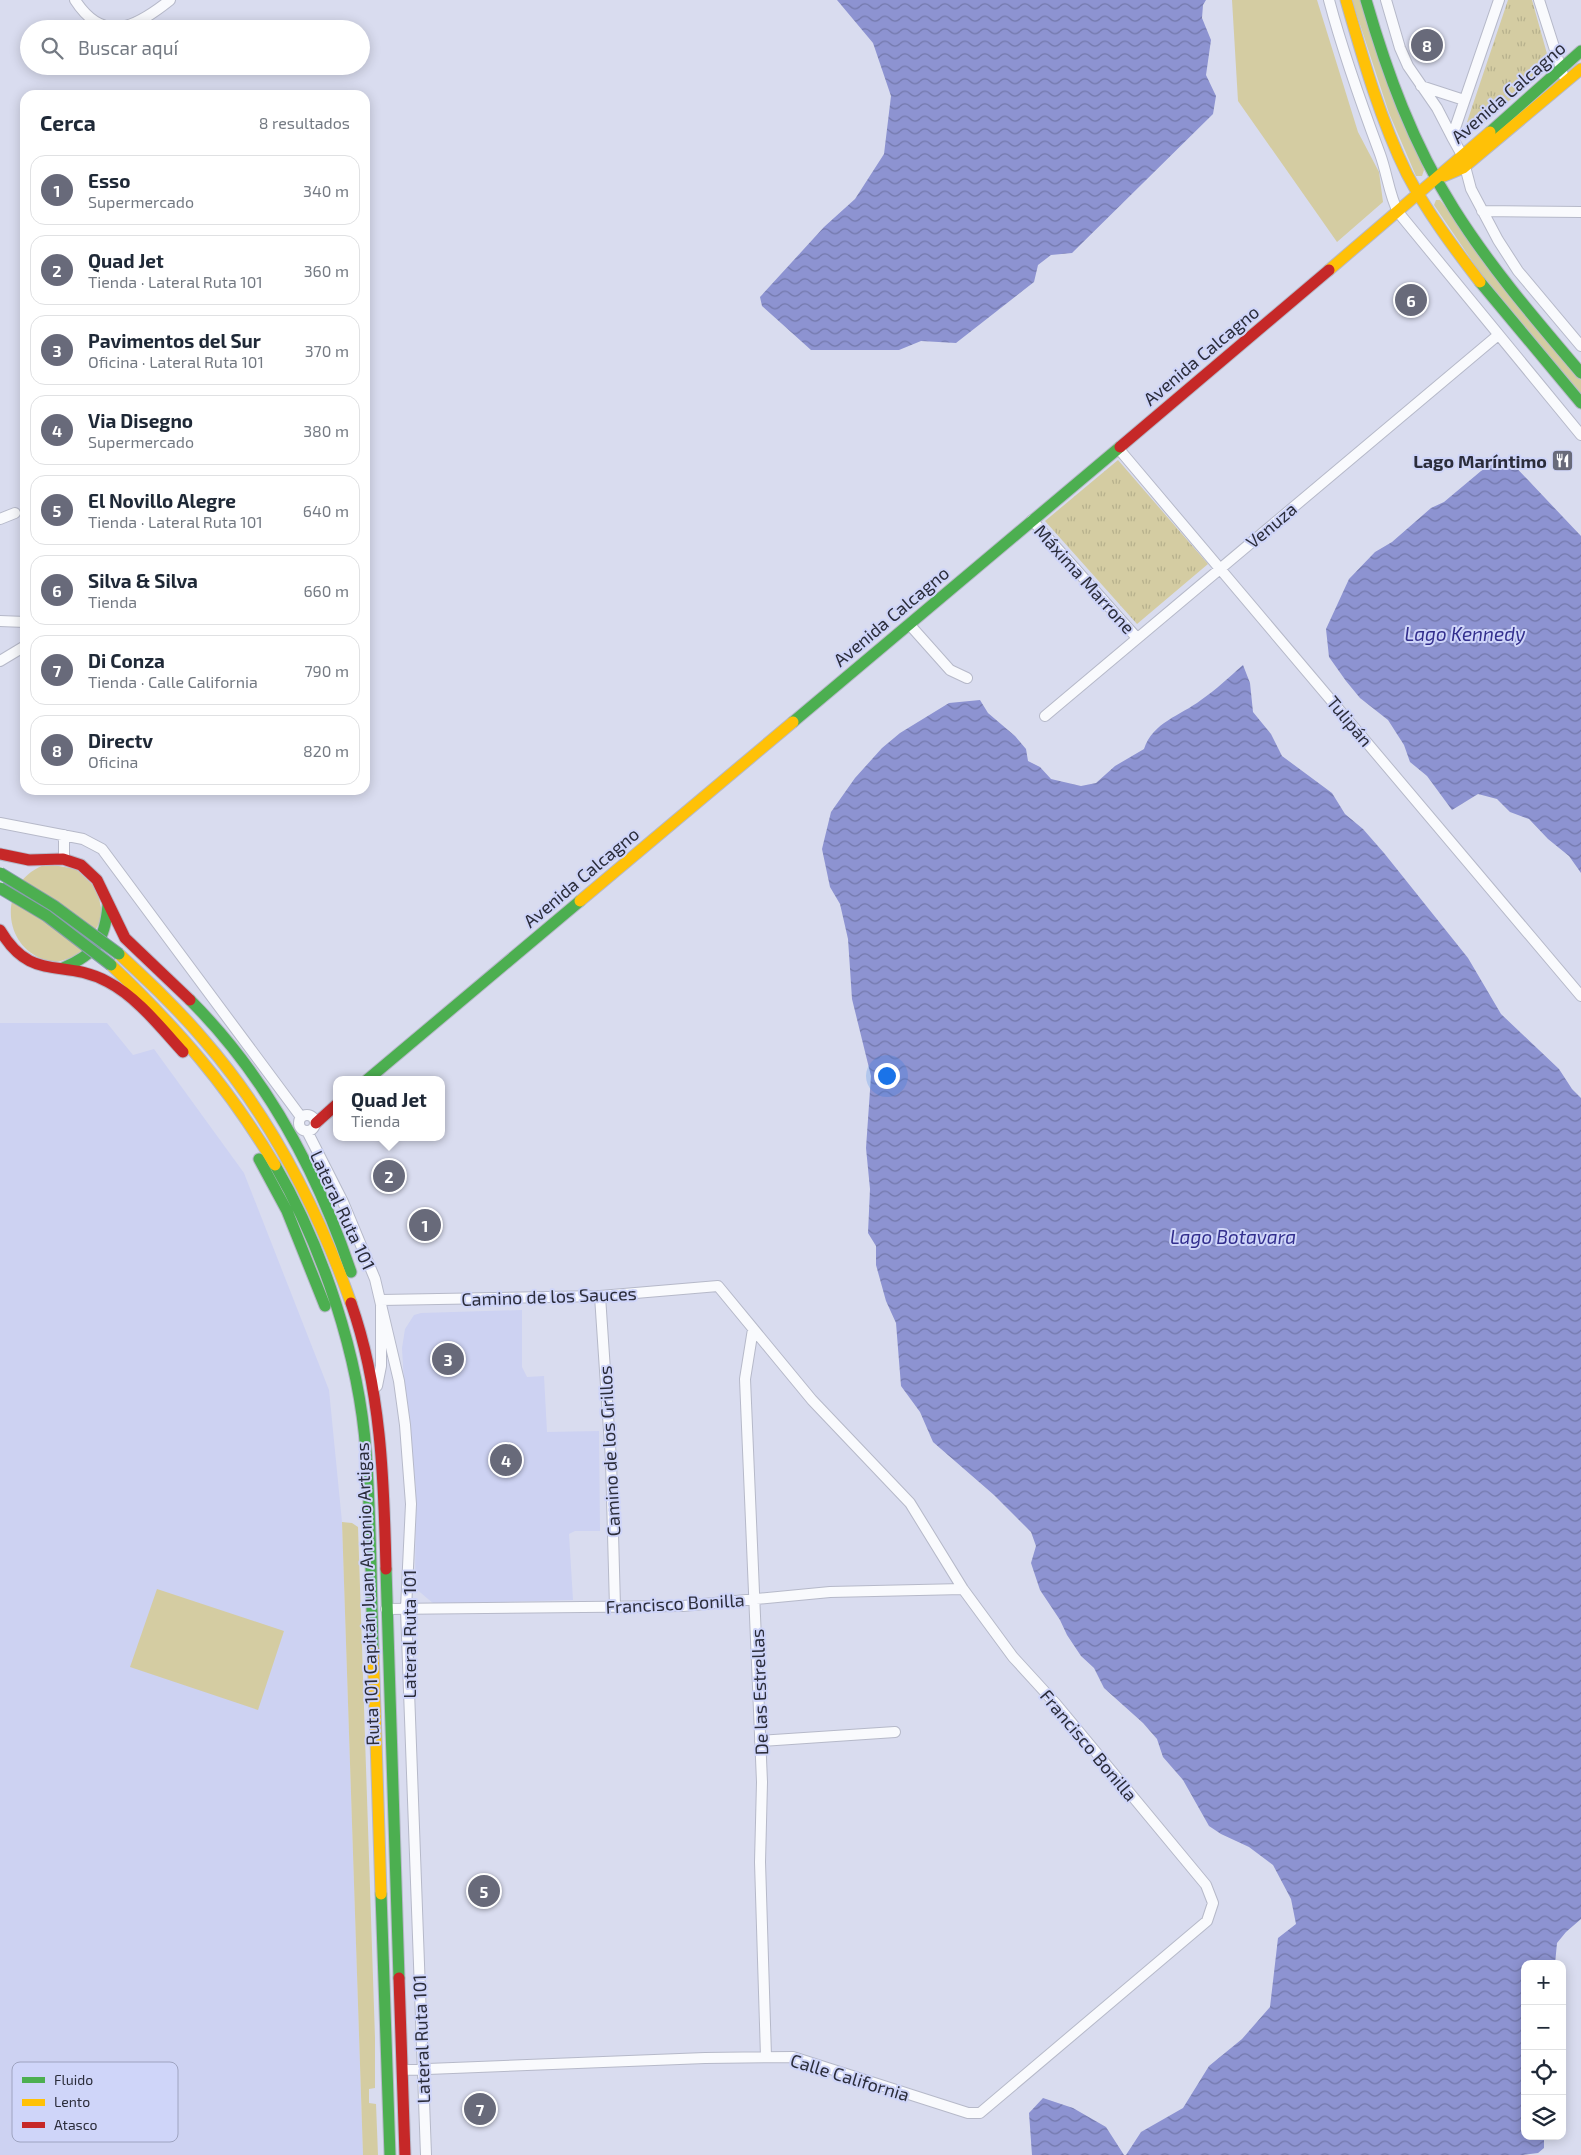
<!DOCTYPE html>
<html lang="es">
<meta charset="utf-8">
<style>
body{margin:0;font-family:"Exo 2",sans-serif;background:#f6f6f7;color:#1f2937}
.controls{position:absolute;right:15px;bottom:15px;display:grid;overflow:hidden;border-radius:10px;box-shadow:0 2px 12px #0003}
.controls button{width:45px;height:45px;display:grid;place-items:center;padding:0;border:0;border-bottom:1px solid #e0e1e3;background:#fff;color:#1f2937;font:25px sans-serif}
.you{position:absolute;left:886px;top:1075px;width:18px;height:18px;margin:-12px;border:4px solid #fff;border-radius:50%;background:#1a73e8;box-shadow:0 0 0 8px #1a73e833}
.badge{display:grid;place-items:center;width:32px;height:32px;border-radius:50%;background:#686a7a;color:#fff;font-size:16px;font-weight:700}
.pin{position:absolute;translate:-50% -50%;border:2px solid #fff;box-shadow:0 1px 5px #0006}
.popup{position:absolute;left:333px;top:1076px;width:112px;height:65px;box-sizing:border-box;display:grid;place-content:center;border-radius:10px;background:#fff;filter:drop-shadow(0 1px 4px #0005);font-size:16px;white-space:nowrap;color:#747a83}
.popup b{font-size:19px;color:#1f2937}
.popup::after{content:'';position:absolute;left:50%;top:100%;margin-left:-10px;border:10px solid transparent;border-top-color:#fff}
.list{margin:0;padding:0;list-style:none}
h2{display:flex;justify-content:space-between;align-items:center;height:65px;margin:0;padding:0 20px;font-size:21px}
h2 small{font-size:16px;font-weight:400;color:#747a83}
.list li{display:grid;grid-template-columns:32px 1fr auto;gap:15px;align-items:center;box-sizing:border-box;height:70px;margin:0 10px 10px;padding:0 10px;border:1px solid #e0e1e3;border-radius:15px}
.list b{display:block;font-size:19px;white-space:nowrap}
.list p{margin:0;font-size:16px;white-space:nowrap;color:#747a83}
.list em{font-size:16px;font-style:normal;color:#747a83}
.icon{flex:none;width:28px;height:28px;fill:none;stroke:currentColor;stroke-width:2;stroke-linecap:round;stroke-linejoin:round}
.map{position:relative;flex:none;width:1581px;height:2155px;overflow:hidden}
.search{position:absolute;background:#fff;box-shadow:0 2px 12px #0003;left:20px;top:20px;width:350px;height:55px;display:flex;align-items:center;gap:12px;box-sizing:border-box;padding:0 18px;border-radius:28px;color:#747a83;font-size:19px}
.panel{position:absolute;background:#fff;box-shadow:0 2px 12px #0003;left:20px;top:90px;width:350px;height:705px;border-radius:15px}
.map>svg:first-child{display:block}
</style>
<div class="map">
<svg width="1581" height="2155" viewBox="0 0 1581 2155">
<defs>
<pattern id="park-tufts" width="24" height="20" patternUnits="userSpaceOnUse" patternTransform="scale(1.25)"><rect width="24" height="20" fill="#d4cca2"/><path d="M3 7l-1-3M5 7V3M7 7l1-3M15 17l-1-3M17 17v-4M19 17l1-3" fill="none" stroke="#b6b08c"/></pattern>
<pattern id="water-waves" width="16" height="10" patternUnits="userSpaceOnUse" patternTransform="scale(1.25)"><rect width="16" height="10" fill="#8d93d1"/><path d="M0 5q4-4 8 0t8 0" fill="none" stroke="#7378ab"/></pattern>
</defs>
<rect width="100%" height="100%" fill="#d9dcef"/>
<!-- built -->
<path fill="#cdd2f2" d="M0 1023H107L133 1055 154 1049 244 1173 329 1390 342 1522 363 2155H0Z
M522 1310V1367L527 1377 544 1376 547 1432 599 1431 600 1531H575L569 1534 573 1600 434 1604 415 1588 416 1488 404 1383 402 1348 405 1329 414 1315 421 1313Z"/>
<!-- grass -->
<path fill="#d4cca2" d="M1232 0H1317L1358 132 1379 172 1383 202 1337 242 1238 101Z
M1352 0H1361L1424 170 1422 176H1416L1389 113Z
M1436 200H1440L1581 380V394L1479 271 1434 205Z
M47 864 76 869 97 889 103 917 81 954C73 957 63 961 55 962 50 963 44 960 40 958 0 941 0 879 47 864Z
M342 1522 352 1523 358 1527 375 2038V2088L369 2089V2103L376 2104 378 2155H363Z
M157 1589 284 1631 258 1710 130 1667Z"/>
<!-- park -->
<path fill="url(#park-tufts)" d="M1508 0H1532L1549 61 1547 70 1477 127 1467 122Z
M1118 460 1208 564 1137 624 1045 521Z"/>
<!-- water -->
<path fill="url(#water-waves)" d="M837 0H1206L1203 5 1202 18 1211 40 1206 75 1216 96 1213 114 1072 253 1051 255 1038 265 1034 282 956 343 921 341 899 350H811L762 306 760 297 824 227 855 199 884 154 891 96 873 43Z
M1509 460 1581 536V873L1569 856 1548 839 1529 819 1510 812 1497 799 1478 794 1452 810 1427 776 1410 762 1404 745 1388 720 1360 698 1346 681 1329 657 1326 629 1349 579 1375 552 1392 542 1431 508 1444 502 1481 471 1496 462Z
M1243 665 1250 683 1253 712 1271 734 1282 756 1332 793 1345 814 1363 829 1384 853 1468 958 1501 1014 1559 1069 1572 1089 1581 1098V1919L1566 1932 1557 1943 1555 1964H1525V2136H1544V2148L1538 2153 1523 2155H1126L1141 2132 1183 2108 1209 2066 1242 2039 1270 2007 1278 1938 1296 1924 1291 1899 1273 1865 1249 1847 1221 1834 1209 1826 1183 1780 1163 1757 1157 1739 1143 1723 1104 1688 1094 1668 1081 1656 1067 1635 1060 1620 1040 1590 1031 1563 1036 1546 1031 1532 994 1495 933 1442 920 1412 901 1386 896 1323 886 1301 876 1265V1246L868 1233 870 1189 866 1148 871 1076 852 999 848 939 840 904 830 887 822 849 831 812 855 778 882 748 900 733 949 703 980 700 988 713 1015 736 1026 749 1028 761 1040 767 1051 779 1081 786 1096 783 1115 766 1144 749C1153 722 1180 716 1201 700 1216 690 1229 677 1243 665Z
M1043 2098 1073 2108 1106 2127 1124 2155H1032L1029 2113Z"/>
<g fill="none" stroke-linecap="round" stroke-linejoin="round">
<defs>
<path id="street" d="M75 0C104 45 136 27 170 0
M1329 0C1343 53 1361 103 1380 154 1387 173 1389 194 1398 212L1581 435
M1386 0 1400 48 1408 66 1437 108 1452 137 1462 155 1471 189 1498 240 1518 271 1581 346
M1539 0 1563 75
M1421 86 1464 100
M1452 137 1499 0
M1482 211 1581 212
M1118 448 1581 996
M0 519 15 513
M1032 520 1137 638
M0 621 25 622
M909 624 950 670 967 678
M0 661 25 646
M1045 716 1497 336
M0 823 83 839 102 849 301 1117
M64 858V835
M299 1123a8 8 0 1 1 16 0a8 8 0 1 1-16 0Z
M307 1131 343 1202 375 1279 399 1381 405 1425 411 1504 406 1609 426 2155
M600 1296 611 1460 615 1607
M753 1329 745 1379 762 1782 760 1862 766 2057
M377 1386 381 1366V1300L600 1296 718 1286 812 1400 910 1503 963 1589 1013 1657 1056 1704 1206 1885 1213 1903 1207 1921 980 2113H968L793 2057 705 2058 402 2070
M386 1609 683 1606 830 1592 963 1589
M760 1741 895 1732"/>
<path id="fast" d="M1366 0C1387 73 1413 144 1454 209 1491 268 1536 320 1581 373
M1490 132 1581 51
M1480 282 1581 403
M793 722 1120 447
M63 968C96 954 105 940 108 905
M190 1000C265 1075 317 1171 351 1272
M367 1080 580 901
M259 1159 287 1211 325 1306
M275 1165C323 1248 359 1356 366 1452 371 1517 371 1583 373 1649
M386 1569 399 1978
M381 1894 390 2155"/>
<path id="slow" d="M1346 0C1363 59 1380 119 1407 174 1427 212 1454 248 1480 282
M1444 176 1463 168 1581 69
M1329 270 1490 132
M580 901 793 722
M119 954C149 982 178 1009 204 1040 271 1117 317 1207 351 1303
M111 965C178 1029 227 1085 275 1165
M373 1649 381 1894"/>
<path id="jam" d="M1120 447 1329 270
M0 854 29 860 63 859 81 865 97 880 125 938 190 1000
M0 930C32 984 62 957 108 982 137 997 161 1028 183 1052
M316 1123 336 1105
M351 1303C381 1388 384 1479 386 1569
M399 1978 405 2155"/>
</defs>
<!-- street casing -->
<use href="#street" stroke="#b6b9c9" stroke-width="12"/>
<!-- fast casing -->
<use href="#fast" stroke="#b6b9c9" stroke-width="13"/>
<!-- slow casing -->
<use href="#slow" stroke="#b6b9c9" stroke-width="13"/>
<!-- jam casing -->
<use href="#jam" stroke="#b6b9c9" stroke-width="13"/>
<!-- street -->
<use href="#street" stroke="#f9fafd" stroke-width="10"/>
<!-- fast -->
<use href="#fast" stroke="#4caf50" stroke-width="11"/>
<!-- slow -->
<use href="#slow" stroke="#ffc107" stroke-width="11"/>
<!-- jam -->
<use href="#jam" stroke="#c62828" stroke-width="11"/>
<defs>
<path id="fast-bridge" d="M0 873 54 906 119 954
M0 888 47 916 111 965"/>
</defs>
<!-- fast-bridge casing -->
<use href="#fast-bridge" stroke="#889fad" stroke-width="13" stroke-linecap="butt"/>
<!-- fast-bridge -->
<use href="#fast-bridge" stroke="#4caf50" stroke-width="11"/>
</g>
<!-- icons -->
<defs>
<symbol id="restaurant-square" viewBox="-11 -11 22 22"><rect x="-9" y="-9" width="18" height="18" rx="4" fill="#686a7a" stroke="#cfd5f9"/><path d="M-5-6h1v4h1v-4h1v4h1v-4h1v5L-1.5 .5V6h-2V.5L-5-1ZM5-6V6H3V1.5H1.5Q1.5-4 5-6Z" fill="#fff"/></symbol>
</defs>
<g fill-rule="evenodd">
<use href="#restaurant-square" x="1550" y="448" width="25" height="25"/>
</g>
<g text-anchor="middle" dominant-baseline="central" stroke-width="4" stroke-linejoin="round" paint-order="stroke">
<!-- street labels -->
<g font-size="18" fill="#2b2d3b" stroke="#cfd5f9">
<text transform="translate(1508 92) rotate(-41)">Avenida Calcagno</text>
<text transform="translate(1201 355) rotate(-40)">Avenida Calcagno</text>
<text transform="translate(1271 525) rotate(-40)">Venuza</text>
<text transform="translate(1085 579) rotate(48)">Máxima Marrone</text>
<text transform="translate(891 616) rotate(-40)">Avenida Calcagno</text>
<text transform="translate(1350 721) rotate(50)">Tulipán</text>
<text transform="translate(581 877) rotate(-40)">Avenida Calcagno</text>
<text transform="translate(343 1210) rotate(65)">Lateral Ruta 101</text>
<text transform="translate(549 1296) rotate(-2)">Camino de los Sauces</text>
<text transform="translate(609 1451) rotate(-93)">Camino de los Grillos</text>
<text transform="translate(367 1594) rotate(-92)">Ruta 101 Capitán Juan Antonio Artigas</text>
<text transform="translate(675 1603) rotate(-3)">Francisco Bonilla</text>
<text transform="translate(409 1634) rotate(-90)">Lateral Ruta 101</text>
<text transform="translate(759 1692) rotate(-92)">De las Estrellas</text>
<text transform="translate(1089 1745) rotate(50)">Francisco Bonilla</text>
<text transform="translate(421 2039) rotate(-92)">Lateral Ruta 101</text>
<text transform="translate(850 2077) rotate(17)">Calle California</text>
</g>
<!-- poi labels -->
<g font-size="18" font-weight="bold" fill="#2b2d3b" stroke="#cfd5f9" text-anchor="end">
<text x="1547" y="461">Lago Maríntimo</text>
</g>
<!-- water labels -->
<g font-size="19" font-style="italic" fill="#322e8d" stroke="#cfd5f9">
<text x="1465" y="633">Lago Kennedy</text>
<text x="1233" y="1236">Lago Botavara</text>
</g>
</g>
<!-- legend -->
<rect x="12" y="2062" width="166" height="80" rx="8" fill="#cfd5f9" stroke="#9ea3c0" stroke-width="1"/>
<rect x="22" y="2077" width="23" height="6" fill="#4caf50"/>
<rect x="22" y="2099" width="23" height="7" fill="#ffc107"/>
<rect x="22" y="2122" width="23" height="6" fill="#c62828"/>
<g font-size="14" fill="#2b2d3b">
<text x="54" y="2085">Fluido</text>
<text x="54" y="2107">Lento</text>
<text x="54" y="2130">Atasco</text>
</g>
</svg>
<div class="controls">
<button>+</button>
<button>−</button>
<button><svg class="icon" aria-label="locate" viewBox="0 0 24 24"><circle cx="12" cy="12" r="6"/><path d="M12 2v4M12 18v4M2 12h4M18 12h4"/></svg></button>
<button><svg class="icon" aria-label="layers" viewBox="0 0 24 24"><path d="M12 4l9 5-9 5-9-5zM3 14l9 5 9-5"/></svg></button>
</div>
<div class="you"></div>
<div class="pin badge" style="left:425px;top:1225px">1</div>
<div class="pin badge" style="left:389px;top:1176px">2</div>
<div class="popup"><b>Quad Jet</b>Tienda</div>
<div class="pin badge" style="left:448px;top:1359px">3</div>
<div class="pin badge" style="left:506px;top:1460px">4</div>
<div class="pin badge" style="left:484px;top:1891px">5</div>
<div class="pin badge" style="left:1411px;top:300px">6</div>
<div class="pin badge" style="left:480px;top:2109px">7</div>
<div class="pin badge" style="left:1427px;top:45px">8</div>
<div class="search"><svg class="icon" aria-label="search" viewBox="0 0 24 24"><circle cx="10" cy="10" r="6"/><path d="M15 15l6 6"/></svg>Buscar aquí</div>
<section class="panel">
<h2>Cerca<small>8 resultados</small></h2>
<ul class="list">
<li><span class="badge">1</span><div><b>Esso</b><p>Supermercado</p></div><em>340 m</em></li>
<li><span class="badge">2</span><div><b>Quad Jet</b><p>Tienda · Lateral Ruta 101</p></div><em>360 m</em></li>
<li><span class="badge">3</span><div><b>Pavimentos del Sur</b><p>Oficina · Lateral Ruta 101</p></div><em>370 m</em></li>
<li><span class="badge">4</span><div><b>Via Disegno</b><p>Supermercado</p></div><em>380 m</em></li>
<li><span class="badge">5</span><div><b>El Novillo Alegre</b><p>Tienda · Lateral Ruta 101</p></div><em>640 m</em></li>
<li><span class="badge">6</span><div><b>Silva &amp; Silva</b><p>Tienda</p></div><em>660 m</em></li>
<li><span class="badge">7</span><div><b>Di Conza</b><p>Tienda · Calle California</p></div><em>790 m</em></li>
<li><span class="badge">8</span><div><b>Directv</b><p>Oficina</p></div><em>820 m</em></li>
</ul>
</section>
</div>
